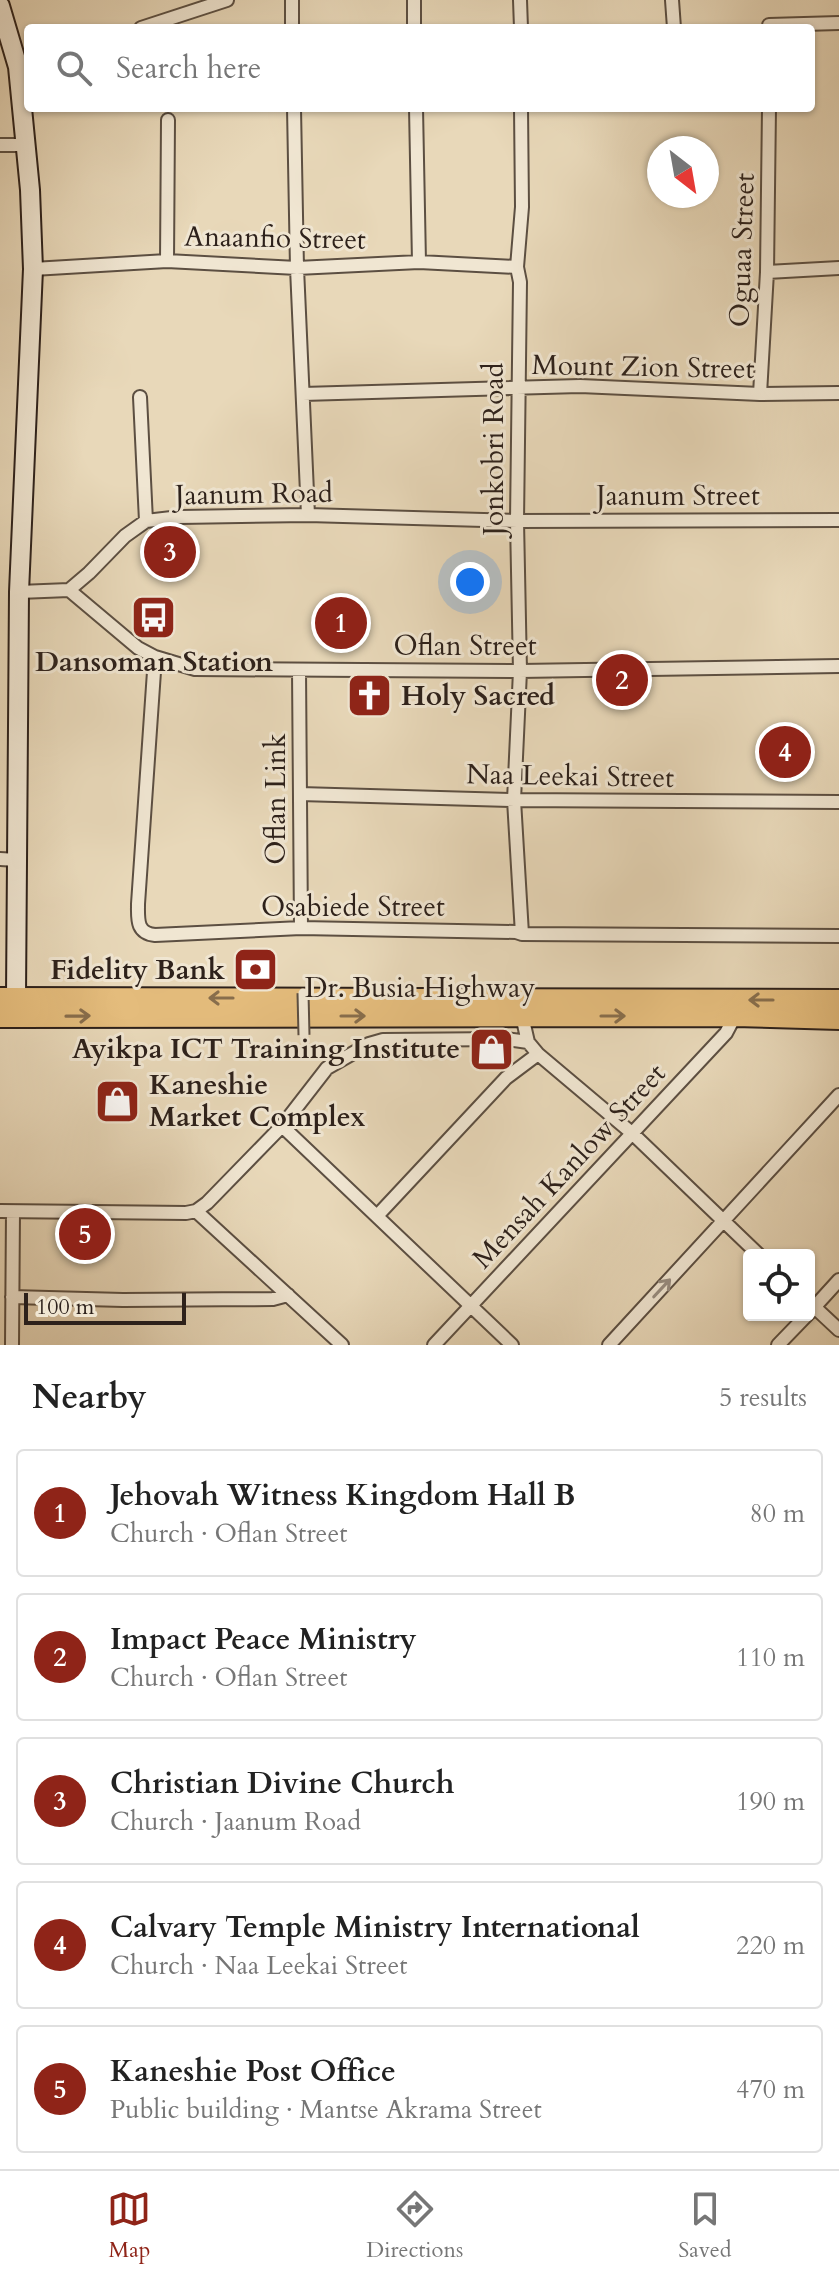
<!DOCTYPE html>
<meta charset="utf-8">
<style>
body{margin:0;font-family:Cardo,serif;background:#f2f2f2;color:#222}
.controls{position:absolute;right:24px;bottom:24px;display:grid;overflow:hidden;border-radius:8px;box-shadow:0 2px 6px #0004}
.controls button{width:72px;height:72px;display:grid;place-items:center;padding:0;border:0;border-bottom:2px solid #e0e0e0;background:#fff;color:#222;font:40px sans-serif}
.compass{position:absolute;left:647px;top:136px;width:72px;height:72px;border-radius:50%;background:#fff;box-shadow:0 2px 6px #0004;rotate:149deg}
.scale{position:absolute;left:24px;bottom:20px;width:162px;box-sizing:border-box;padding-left:8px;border:4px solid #2d211b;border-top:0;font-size:22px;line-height:28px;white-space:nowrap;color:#2d211b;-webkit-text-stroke:6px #f0e6d2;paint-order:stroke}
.you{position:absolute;left:470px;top:582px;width:28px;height:28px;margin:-20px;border:6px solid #fff;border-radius:50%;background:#1a73e8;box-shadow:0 0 0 12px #1a73e833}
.badge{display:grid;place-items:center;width:52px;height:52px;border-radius:50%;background:#8f2418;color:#fff;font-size:26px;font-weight:700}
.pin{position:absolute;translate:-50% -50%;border:4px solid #fff;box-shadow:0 2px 8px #0006}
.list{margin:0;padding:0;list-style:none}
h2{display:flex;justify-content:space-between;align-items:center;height:104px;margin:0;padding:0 32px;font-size:34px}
h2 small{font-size:26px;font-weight:400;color:#767676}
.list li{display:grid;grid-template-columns:52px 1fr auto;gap:24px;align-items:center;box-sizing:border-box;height:128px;margin:0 16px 16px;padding:0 16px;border:2px solid #e0e0e0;border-radius:8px}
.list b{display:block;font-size:30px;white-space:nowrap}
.list p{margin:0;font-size:26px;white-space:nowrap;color:#767676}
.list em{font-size:26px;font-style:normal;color:#767676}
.icon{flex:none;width:44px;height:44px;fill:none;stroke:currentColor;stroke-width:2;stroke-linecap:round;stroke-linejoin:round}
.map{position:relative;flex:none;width:839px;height:1345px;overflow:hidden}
.search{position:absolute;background:#fff;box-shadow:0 2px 6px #0004;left:24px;right:24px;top:24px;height:88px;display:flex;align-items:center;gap:20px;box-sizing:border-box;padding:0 28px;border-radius:8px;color:#767676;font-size:30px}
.sheet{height:824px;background:#fff}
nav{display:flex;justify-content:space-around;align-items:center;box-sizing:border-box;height:112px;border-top:2px solid #e0e0e0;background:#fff;font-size:22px;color:#767676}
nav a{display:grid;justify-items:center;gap:4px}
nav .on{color:#8f2418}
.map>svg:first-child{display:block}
</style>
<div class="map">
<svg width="839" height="1345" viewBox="0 0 839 1345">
<rect width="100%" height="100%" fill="#e8d8b9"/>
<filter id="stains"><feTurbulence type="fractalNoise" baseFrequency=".0025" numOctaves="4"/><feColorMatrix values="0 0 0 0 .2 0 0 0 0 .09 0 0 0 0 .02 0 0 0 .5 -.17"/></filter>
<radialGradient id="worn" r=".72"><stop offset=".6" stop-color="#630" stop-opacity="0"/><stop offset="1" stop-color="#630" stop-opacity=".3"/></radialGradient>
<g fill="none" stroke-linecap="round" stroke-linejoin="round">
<defs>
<path id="minor" d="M292 0V28
M414 0V28
M520 0 521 28
M672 0 674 28
M141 28 227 0
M769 28V25L839 23
M294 108 297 268 308 515
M416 108 419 262
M521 108 522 207 517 267 520 282 517 521 520 671 514 800 522 934
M0 145H25
M167 261 168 120
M33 269 167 261 297 268 419 262 517 267
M767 272 839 268
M303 394 580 386 760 394 839 393
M760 394 767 272 769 108
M140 397 146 521
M69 590 138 648 155 657 195 669 520 671 839 666
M19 592 69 590 89 573 125 536 146 521 180 517 308 515 517 521 839 520
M155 657 138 904C138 919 136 933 155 935L301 928 516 932 522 934 839 936
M299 670 301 928
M300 794 514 800 839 802
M0 859 17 860
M522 1016 528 1042 538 1054 633 1134 759 1255
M282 1126 512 1345
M0 1211 186 1213 196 1211 207 1203 282 1126 327 1068 369 1044 383 1040 506 1039 528 1042
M196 1211 342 1345
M377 1216 506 1078 538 1054
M12 1297 123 1300 273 1299 288 1295
M809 1302 839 1330
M809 1313 839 1280
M12 1345 13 1212
M434 1345 726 1033 735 1016
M609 1345 839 1095
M778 1345 807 1315"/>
<path id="secondary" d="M0 6 18 67 30 190 33 269 19 592 16 997"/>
<path id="trunk" d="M0 998 839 1000
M0 1017 735 1016 839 1019"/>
</defs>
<!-- minor casing -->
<use href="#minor" stroke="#5c4f42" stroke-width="16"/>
<!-- secondary casing -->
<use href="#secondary" stroke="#2d211b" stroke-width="22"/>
<!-- trunk casing -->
<use href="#trunk" stroke="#2d211b" stroke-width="24"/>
<!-- minor -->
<use href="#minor" stroke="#f0e6d2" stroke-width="12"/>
<!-- secondary -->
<use href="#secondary" stroke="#f0e6d2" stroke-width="18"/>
<!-- trunk -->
<use href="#trunk" stroke="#e4bc7c" stroke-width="20"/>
<defs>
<path id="pedestrian-bridge" d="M303 993 304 1035"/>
</defs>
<!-- pedestrian-bridge casing -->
<use href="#pedestrian-bridge" stroke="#5c4f42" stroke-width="13" stroke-linecap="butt"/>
<!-- pedestrian-bridge -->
<use href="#pedestrian-bridge" stroke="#f0e6d2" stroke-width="9"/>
</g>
<!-- one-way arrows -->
<defs><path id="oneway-shaft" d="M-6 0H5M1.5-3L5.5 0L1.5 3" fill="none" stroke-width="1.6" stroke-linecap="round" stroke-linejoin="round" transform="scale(2)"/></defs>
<g stroke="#886e4c">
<use href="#oneway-shaft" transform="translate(221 998) rotate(-180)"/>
<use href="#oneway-shaft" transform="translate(761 1000) rotate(-180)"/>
<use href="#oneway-shaft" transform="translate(78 1016) rotate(-1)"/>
<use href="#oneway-shaft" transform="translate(353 1016)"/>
<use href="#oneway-shaft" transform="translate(613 1016)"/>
</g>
<use stroke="#988d80" href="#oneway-shaft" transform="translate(662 1288) rotate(-47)"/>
<!-- icons -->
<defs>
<symbol id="bus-square" viewBox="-11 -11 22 22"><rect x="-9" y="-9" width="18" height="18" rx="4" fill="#8f2418" stroke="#f0e6d2"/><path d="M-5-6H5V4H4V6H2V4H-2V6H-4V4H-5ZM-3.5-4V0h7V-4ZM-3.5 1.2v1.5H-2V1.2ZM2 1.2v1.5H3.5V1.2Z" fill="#fff"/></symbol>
<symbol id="church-square" viewBox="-11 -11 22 22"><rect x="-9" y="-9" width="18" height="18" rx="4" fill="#8f2418" stroke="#f0e6d2"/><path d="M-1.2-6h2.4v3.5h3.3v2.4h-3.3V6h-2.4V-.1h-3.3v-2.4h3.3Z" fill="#fff"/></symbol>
<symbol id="bank-square" viewBox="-11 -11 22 22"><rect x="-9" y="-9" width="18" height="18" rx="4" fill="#8f2418" stroke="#f0e6d2"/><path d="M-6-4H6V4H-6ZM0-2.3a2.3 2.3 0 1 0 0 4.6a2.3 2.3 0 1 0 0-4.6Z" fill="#fff"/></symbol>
<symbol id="shop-square" viewBox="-11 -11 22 22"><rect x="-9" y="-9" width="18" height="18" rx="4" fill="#8f2418" stroke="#f0e6d2"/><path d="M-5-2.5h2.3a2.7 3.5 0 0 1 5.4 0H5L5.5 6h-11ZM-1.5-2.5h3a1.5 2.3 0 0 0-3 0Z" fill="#fff"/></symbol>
</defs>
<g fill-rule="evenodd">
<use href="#bus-square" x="128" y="592" width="51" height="51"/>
<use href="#church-square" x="344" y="670" width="51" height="51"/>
<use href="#bank-square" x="230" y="944" width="51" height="51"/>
<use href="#shop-square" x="466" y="1024" width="51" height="51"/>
<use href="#shop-square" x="92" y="1076" width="51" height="51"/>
</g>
<g text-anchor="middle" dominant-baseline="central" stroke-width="6" stroke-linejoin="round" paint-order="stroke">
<!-- street labels -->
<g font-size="28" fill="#2d211b" stroke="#f0e6d2">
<text transform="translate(275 238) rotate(1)">Anaanfio Street</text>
<text transform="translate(742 250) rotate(-88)">Oguaa Street</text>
<text transform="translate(643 367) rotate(1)">Mount Zion Street</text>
<text transform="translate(494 449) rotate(-90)">Jonkobri Road</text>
<text transform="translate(254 494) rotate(-1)">Jaanum Road</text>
<text x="678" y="496">Jaanum Street</text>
<text x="465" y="646">Oflan Street</text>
<text transform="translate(570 776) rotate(1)">Naa Leekai Street</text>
<text transform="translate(276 799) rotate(-90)">Oflan Link</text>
<text x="353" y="907">Osabiede Street</text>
<text x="420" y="988">Dr. Busia Highway</text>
<text transform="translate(569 1166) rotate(-47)">Mensah Kanlow Street</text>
</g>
<!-- poi labels -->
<g font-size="28" font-weight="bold" fill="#2d211b" stroke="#f0e6d2" text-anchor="start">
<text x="154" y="662" text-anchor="middle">Dansoman Station</text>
<text x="401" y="696">Holy Sacred</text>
<text x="225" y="970" text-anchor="end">Fidelity Bank</text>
<text x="460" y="1049" text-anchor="end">Ayikpa ICT Training Institute</text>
<text x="149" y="1085">Kaneshie<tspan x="149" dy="32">Market Complex</tspan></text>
</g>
</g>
<rect width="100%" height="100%" filter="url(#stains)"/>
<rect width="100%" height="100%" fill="url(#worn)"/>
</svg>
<div class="controls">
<button><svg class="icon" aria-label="locate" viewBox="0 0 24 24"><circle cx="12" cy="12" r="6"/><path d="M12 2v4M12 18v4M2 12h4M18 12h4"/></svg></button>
</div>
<svg class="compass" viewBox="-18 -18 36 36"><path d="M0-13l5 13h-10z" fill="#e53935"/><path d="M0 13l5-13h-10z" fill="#767676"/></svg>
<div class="scale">100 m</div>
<div class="you"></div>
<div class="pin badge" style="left:341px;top:623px">1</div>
<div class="pin badge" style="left:622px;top:680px">2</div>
<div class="pin badge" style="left:170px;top:552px">3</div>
<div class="pin badge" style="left:785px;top:752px">4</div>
<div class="pin badge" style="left:85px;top:1234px">5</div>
<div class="search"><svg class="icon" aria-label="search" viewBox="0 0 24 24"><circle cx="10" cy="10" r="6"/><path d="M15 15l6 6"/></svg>Search here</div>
</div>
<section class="sheet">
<h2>Nearby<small>5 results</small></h2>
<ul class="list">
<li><span class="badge">1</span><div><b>Jehovah Witness Kingdom Hall B</b><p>Church · Oflan Street</p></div><em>80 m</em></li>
<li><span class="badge">2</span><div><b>Impact Peace Ministry</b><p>Church · Oflan Street</p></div><em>110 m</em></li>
<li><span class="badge">3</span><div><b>Christian Divine Church</b><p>Church · Jaanum Road</p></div><em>190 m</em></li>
<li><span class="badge">4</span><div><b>Calvary Temple Ministry International</b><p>Church · Naa Leekai Street</p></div><em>220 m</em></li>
<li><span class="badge">5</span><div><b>Kaneshie Post Office</b><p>Public building · Mantse Akrama Street</p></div><em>470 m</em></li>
</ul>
</section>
<nav>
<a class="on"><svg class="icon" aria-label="map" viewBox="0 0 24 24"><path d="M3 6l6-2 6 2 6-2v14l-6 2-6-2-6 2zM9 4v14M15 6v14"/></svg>Map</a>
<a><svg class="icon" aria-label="directions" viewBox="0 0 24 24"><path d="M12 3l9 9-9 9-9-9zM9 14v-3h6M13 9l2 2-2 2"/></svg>Directions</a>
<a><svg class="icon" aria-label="saved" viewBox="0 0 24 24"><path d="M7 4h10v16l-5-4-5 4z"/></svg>Saved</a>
</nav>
